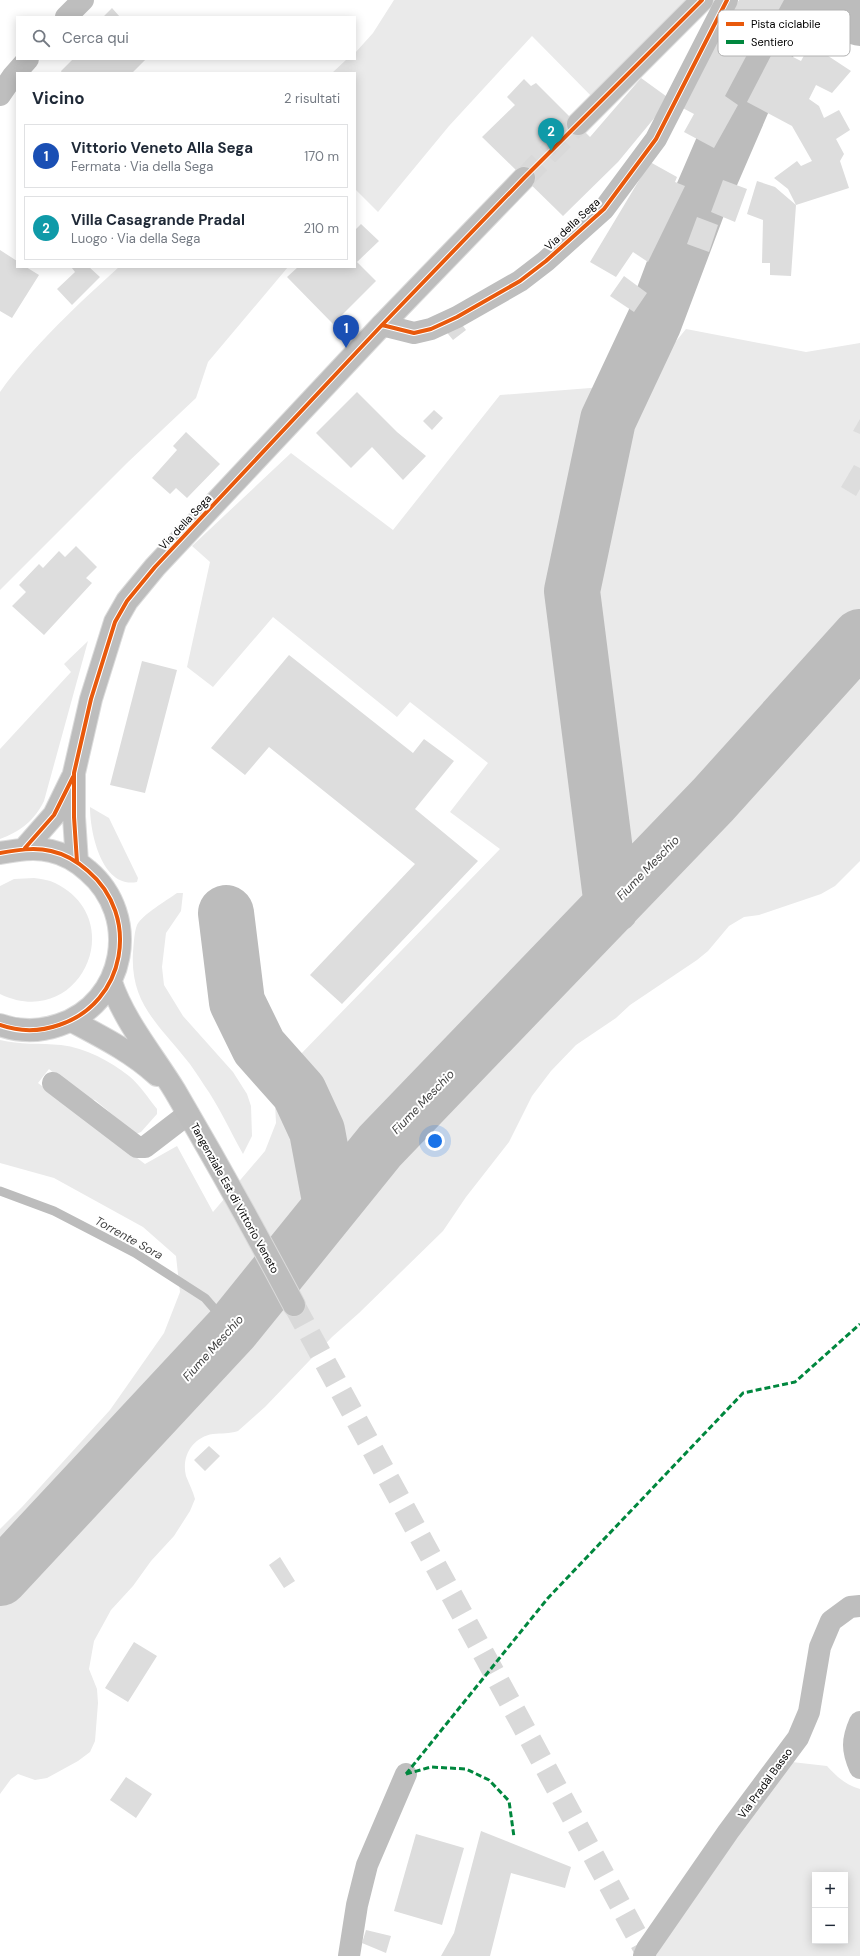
<!DOCTYPE html>
<html lang="it">
<meta charset="utf-8">
<style>
body{margin:0;font-family:"DM Sans",sans-serif;background:#f2f2f3;color:#1f2937}
.controls{position:absolute;right:12px;bottom:12px;display:grid;overflow:hidden;border-radius:0px;box-shadow:0 2px 10px #0003}
.controls button{width:36px;height:36px;display:grid;place-items:center;padding:0;border:0;border-bottom:1px solid #e0e1e3;background:#fff;color:#1f2937;font:20px sans-serif}
.you{position:absolute;left:435px;top:1141px;width:14px;height:14px;margin:-10px;border:3px solid #fff;border-radius:50%;background:#1a73e8;box-shadow:0 0 0 6px #1a73e833}
.badge{display:grid;place-items:center;width:26px;height:26px;border-radius:50%;background:#595959;color:#fff;font-size:13px;font-weight:700}
.pin{position:absolute;translate:-50% -33px;filter:drop-shadow(0 1px 2px #0008)}
.pin::after{content:'';position:absolute;top:21px;width:14px;height:12px;background:inherit;clip-path:polygon(0 0,100% 0,50% 100%)}
.list{margin:0;padding:0;list-style:none}
h2{display:flex;justify-content:space-between;align-items:center;height:52px;margin:0;padding:0 16px;font-size:17px}
h2 small{font-size:13px;font-weight:400;color:#747a83}
.list li{display:grid;grid-template-columns:26px 1fr auto;gap:12px;align-items:center;box-sizing:border-box;height:64px;margin:0 8px 8px;padding:0 8px;border:1px solid #e0e1e3;border-radius:0px}
.list b{display:block;font-size:15px;white-space:nowrap}
.list p{margin:0;font-size:13px;white-space:nowrap;color:#747a83}
.list em{font-size:13px;font-style:normal;color:#747a83}
.icon{flex:none;width:22px;height:22px;fill:none;stroke:currentColor;stroke-width:2;stroke-linecap:round;stroke-linejoin:round}
.map{position:relative;flex:none;width:860px;height:1956px;overflow:hidden}
.search{position:absolute;background:#fff;box-shadow:0 2px 10px #0003;left:16px;top:16px;width:340px;height:44px;display:flex;align-items:center;gap:10px;box-sizing:border-box;padding:0 14px;border-radius:0px;color:#747a83;font-size:15px}
.panel{position:absolute;background:#fff;box-shadow:0 2px 10px #0003;left:16px;top:72px;width:340px;height:196px;border-radius:0px}
.map>svg:first-child{display:block}
</style>
<div class="map">
<svg width="860" height="1956" viewBox="0 0 860 1956">
<rect width="100%" height="100%" fill="#fff"/>
<!-- green -->
<path fill="#eaeaea" fill-rule="evenodd" d="M394 0H702L599 104 532 36 449 126 378 212 355 189V73H332L347 59H355V53L373 33Z
M119 267H288L208 362 196 398 127 463 0 590V392C32 347 78 304 119 267Z
M686 329 806 352 860 343V861L835 886 821 894 759 915 744 917 729 926 708 951 697 960 630 1005 616 1018 576 1045 551 1071 532 1096 509 1142 466 1197 443 1231 359 1313 332 1337 265 1407 238 1431C229 1434 222 1433 213 1434 193 1437 181 1456 186 1476 189 1484 193 1491 195 1499L190 1511 174 1536 151 1561 133 1586 111 1610 94 1641 89 1669 97 1689 98 1703 95 1741 90 1752 78 1761 47 1778 35 1780 18 1774 11 1779 0 1794V1529L22 1507 110 1410 164 1333 180 1292 176 1256 143 1227 54 1178 0 1163V1040C20 1045 40 1043 61 1045 86 1048 110 1061 129 1076 140 1085 148 1098 157 1109V1114L141 1132 136 1134 95 1100 84 1098 49 1069 38 1083 145 1164 177 1146 213 1212 265 1151 276 1123 274 1083 298 1057 500 849 450 812 488 763 410 702 397 717 273 617 213 687 187 667 210 562 192 546 291 453 393 530 500 395 641 384Z
M88 641 44 801C34 821 21 831 0 839V749L71 672 64 664Z
M90 807 109 818 138 878 137 882C102 889 90 833 90 807Z
M34 878C41 879 49 880 55 883 131 920 79 1032 0 994V886L14 879Z
M177 893H183L181 911 166 933 162 967 164 985 183 1016 233 1072 247 1094 251 1106 252 1136 243 1154C230 1131 219 1106 204 1085 198 1076 192 1066 185 1058 157 1023 130 1002 133 952 134 943 134 933 137 925 143 914 166 901 177 893Z
M783 1761 827 1766C837 1777 846 1785 860 1789V1956H656L670 1929ZM815 1875H845V1941H815Z"/>
<g fill="none" stroke-linecap="round" stroke-linejoin="round">
<!-- stream -->
<path stroke="#bcbcbc" stroke-width="9" d="M0 1191 54 1211 135 1253 205 1298 232 1329"/>
<!-- river -->
<path stroke="#bcbcbc" stroke-width="56" d="M842 0 860 18
M612 906 572 591 608 420 654 322 698 205 767 45 800 0
M226 913 237 1002 259 1047 299 1092 317 1131 331 1206
M0 1578 232 1329 380 1146 713 800 860 637"/>
</g>
<!-- building -->
<path fill="#ddd" d="M739 0H784L772 22 766 19 725 96 738 105 714 148 684 132 694 114 679 106Z
M112 8 120 17H103Z
M810 44 851 71 832 93 816 85 809 99 819 106 824 118 839 110 850 130 836 139 844 154 840 161 849 188 796 205 788 189 774 178 797 161 801 166 812 161 792 126 747 102 775 48 801 61Z
M73 59H146L132 73H62L61 71Z
M641 78 670 99 618 162 563 216 482 137 515 105 507 97 524 79 531 86 536 83 590 137Z
M650 162 677 177 675 182 685 186 648 262 633 252 616 277 590 262Z
M723 180 747 189 735 222 711 212Z
M757 181 775 187 796 205 791 276 770 275V263H762L763 220 747 214Z
M697 217 718 225 709 252 687 244Z
M361 224 379 241 357 262 376 281 333 324 287 277 298 267H355V230Z
M0 250 17 261V267H26L39 275 12 318 0 311Z
M73 267H89L100 277 72 305 57 289 75 272 72 268Z
M624 276 647 293 634 312 610 296Z
M458 319 466 330 453 340 444 329Z
M357 392 397 432 426 456 403 480 372 447 351 468 316 433Z
M434 410 443 418 432 430 423 421Z
M860 419V434L853 431Z
M186 432 220 464 187 498 176 488 170 494 152 478 177 450 173 446Z
M854 465 860 468V489L856 496 841 487Z
M76 546 97 567 86 578 92 583 44 635 12 606 26 592 19 585 39 564 43 568 59 551 65 557Z
M289 655 413 753 424 739 454 761 415 809 478 861 342 1004 310 975 415 864 269 747 245 775 211 748Z
M142 661 177 670 145 793 110 785Z
M209 1446 220 1456 205 1471 194 1460Z
M280 1557 295 1581 284 1588 269 1565Z
M134 1642 157 1656 128 1702 105 1688Z
M126 1777 152 1794 136 1818 110 1800Z
M481 1831 571 1867 565 1888 511 1873 490 1956H441L454 1933Z
M416 1834 464 1848 442 1925 394 1911Z
M366 1930 391 1936 386 1953 362 1943Z"/>
<g fill="none" stroke-linecap="round" stroke-linejoin="round">
<!-- major-tunnel -->
<path stroke="#d9d9d9" stroke-width="22" stroke-dasharray="22 11" stroke-linecap="butt" d="M524 178 578 124
M294 1305 648 1956"/>
<defs>
<path id="major" d="M578 124 702 0
M25 848 54 815 72 778
M0 853C17 850 34 847 51 851 65 854 78 862 88 871 141 916 126 1003 59 1025 39 1032 20 1032 0 1025
M77 862 74 817V773L91 699 115 622 127 601 155 567 382 325 524 178
M111 982C124 1021 153 1055 175 1091 216 1161 256 1233 294 1305
M72 1021C102 1037 132 1052 157 1075"/>
</defs>
<!-- major casing -->
<use href="#major" stroke="#dbdbdb" stroke-width="24"/>
<!-- minor -->
<path stroke="#bebebe" stroke-width="22" d="M66 17 83 0
M0 95 13 76 28 59
M382 325 414 333 431 329 457 317 520 281 546 261 604 209 656 139 727 0
M53 1083 137 1147H145L188 1114
M860 1722C852 1740 852 1750 860 1768
M349 1956 357 1905 367 1865 406 1774
M644 1956 647 1949 728 1832 798 1738 809 1712 820 1647 831 1621 850 1607 860 1606"/>
<!-- major -->
<use href="#major" stroke="#bdbdbd" stroke-width="22"/>
<!-- quiet -->
<path stroke="#00873e" stroke-width="3" stroke-dasharray="6 3" stroke-linecap="butt" d="M406 1774 548 1598 743 1393 795 1382 860 1324
M406 1774 431 1767 466 1769 489 1780 509 1801 514 1837"/>
<defs>
<path id="cycleway" d="M382 325 414 333 431 329 457 317 520 281 546 261 604 209 656 139 727 0
M25 848 54 815 73 777
M0 853C17 850 34 847 51 851 65 854 78 862 88 871 141 916 126 1003 59 1025 39 1032 20 1032 0 1025
M77 862 74 817V773L91 699 115 622 127 601 155 567 382 325 524 178 702 0"/>
</defs>
<!-- cycleway casing -->
<use href="#cycleway" stroke="#fff" stroke-width="6"/>
<!-- cycleway -->
<use href="#cycleway" stroke="#e8590c" stroke-width="4"/>
</g>
<g text-anchor="middle" dominant-baseline="central" stroke-width="4" stroke-linejoin="round" paint-order="stroke">
<!-- street labels -->
<g font-size="11" fill="#000" stroke="#fff">
<text transform="translate(572 224) rotate(-43)">Via della Sega</text>
<text transform="translate(185 522) rotate(-47)">Via della Sega</text>
<text transform="translate(235 1198) rotate(61)">Tangenziale Est di Vittorio Veneto</text>
<text transform="translate(765 1783) rotate(-54)">Via Pradàl Basso</text>
</g>
<!-- water labels -->
<g font-size="12" font-style="italic" fill="#414141" stroke="#fff">
<text transform="translate(648 868) rotate(-46)">Fiume Meschio</text>
<text transform="translate(423 1102) rotate(-46)">Fiume Meschio</text>
<text transform="translate(129 1238) rotate(29)">Torrente Sora</text>
<text transform="translate(213 1348) rotate(-48)">Fiume Meschio</text>
</g>
</g>
<!-- legend -->
<rect x="718" y="10" width="132" height="46" rx="6" fill="#fff" stroke="#b2b2b2" stroke-width="1"/>
<rect x="726" y="22" width="18" height="4" fill="#e8590c"/>
<rect x="726" y="40" width="18" height="4" fill="#00873e"/>
<g font-size="11" fill="#000">
<text x="751" y="28">Pista ciclabile</text>
<text x="751" y="46">Sentiero</text>
</g>
</svg>
<div class="controls">
<button>+</button>
<button>−</button>
</div>
<div class="you"></div>
<div class="pin badge" style="left:346px;top:348px;background:#1a4fb4">1</div>
<div class="pin badge" style="left:551px;top:151px;background:#0f9aa8">2</div>
<div class="search"><svg class="icon" aria-label="search" viewBox="0 0 24 24"><circle cx="10" cy="10" r="6"/><path d="M15 15l6 6"/></svg>Cerca qui</div>
<section class="panel">
<h2>Vicino<small>2 risultati</small></h2>
<ul class="list">
<li><span class="badge" style="background:#1a4fb4">1</span><div><b>Vittorio Veneto Alla Sega</b><p>Fermata · Via della Sega</p></div><em>170 m</em></li>
<li><span class="badge" style="background:#0f9aa8">2</span><div><b>Villa Casagrande Pradal</b><p>Luogo · Via della Sega</p></div><em>210 m</em></li>
</ul>
</section>
</div>
